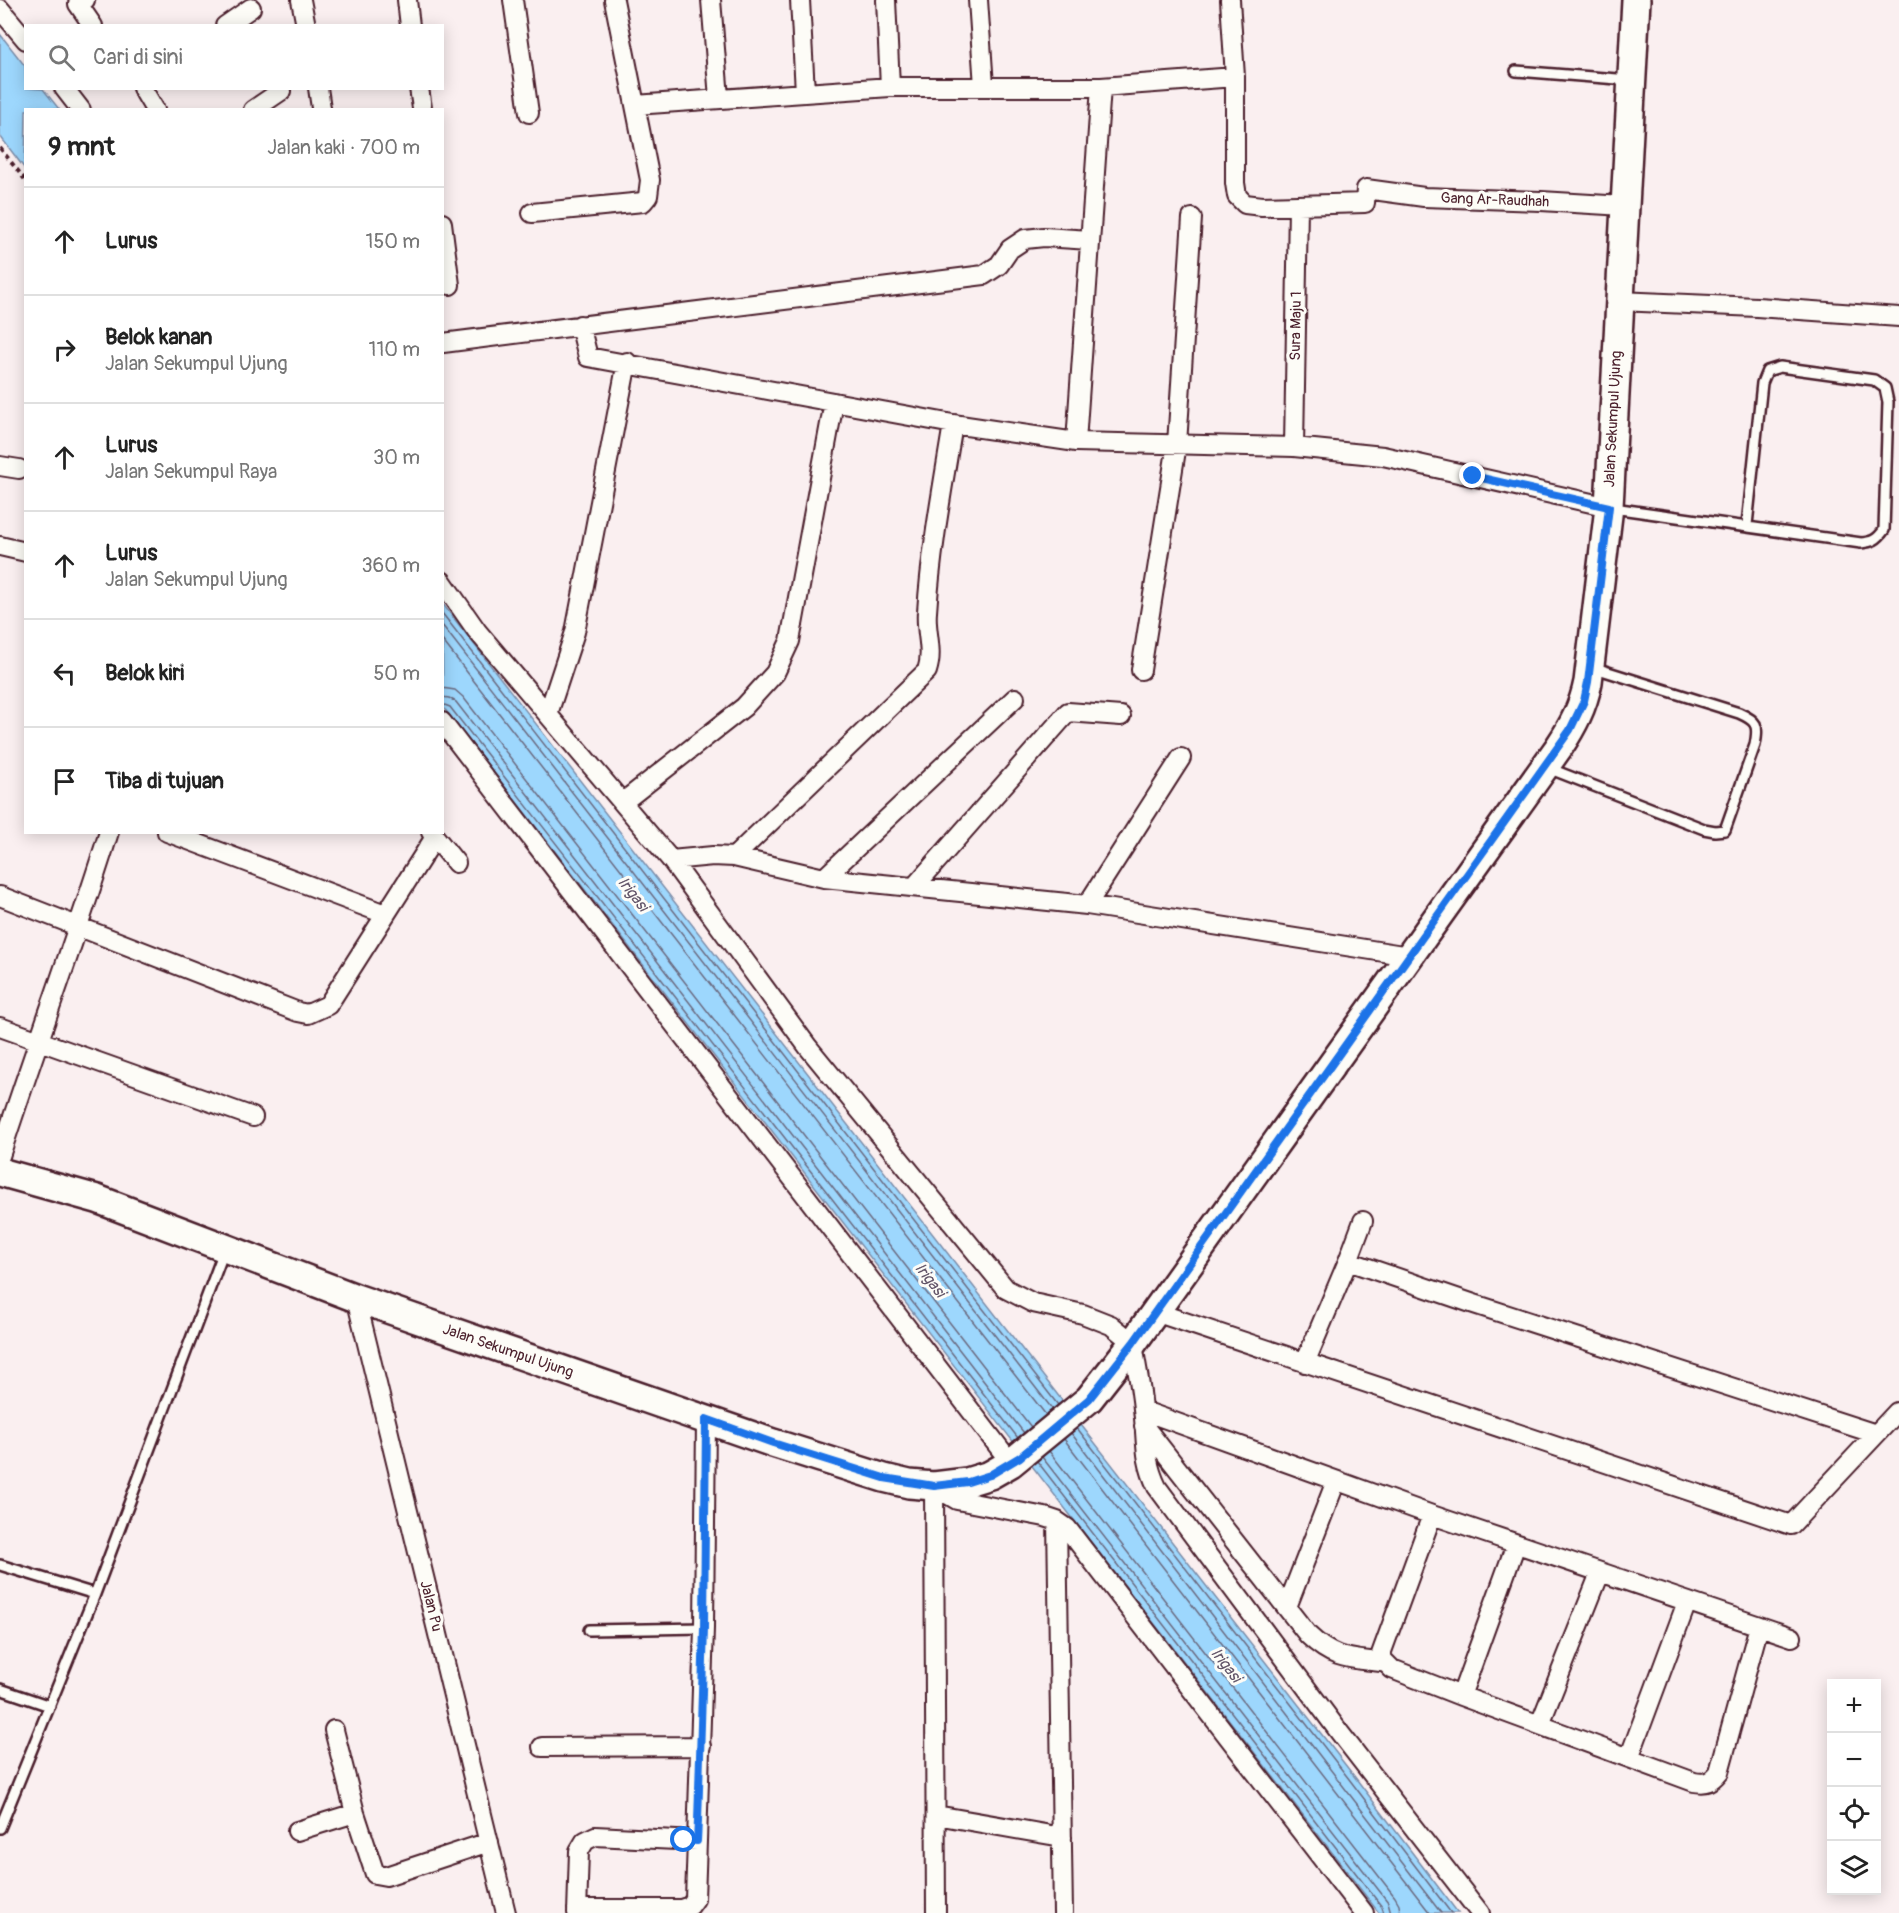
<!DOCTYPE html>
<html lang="id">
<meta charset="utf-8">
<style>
body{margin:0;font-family:Pangolin,sans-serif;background:#f2f2f2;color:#222}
.controls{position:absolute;right:18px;bottom:18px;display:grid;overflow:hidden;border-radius:0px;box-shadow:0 3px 15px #0003}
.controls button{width:54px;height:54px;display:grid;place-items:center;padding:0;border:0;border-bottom:2px solid #e0e0e0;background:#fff;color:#222;font:30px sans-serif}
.stop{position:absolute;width:18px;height:18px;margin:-14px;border:4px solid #1a73e8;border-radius:50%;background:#fff}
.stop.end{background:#1a73e8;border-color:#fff;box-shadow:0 2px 6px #0008}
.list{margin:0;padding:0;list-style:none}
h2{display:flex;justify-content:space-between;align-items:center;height:78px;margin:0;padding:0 24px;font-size:26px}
h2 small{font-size:20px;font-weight:400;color:#767676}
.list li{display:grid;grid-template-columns:39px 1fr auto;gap:18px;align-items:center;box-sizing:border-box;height:108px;padding:0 24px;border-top:2px solid #e0e0e0}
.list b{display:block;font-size:22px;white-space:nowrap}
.list p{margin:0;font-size:20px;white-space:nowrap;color:#767676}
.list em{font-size:20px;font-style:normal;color:#767676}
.icon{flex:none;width:33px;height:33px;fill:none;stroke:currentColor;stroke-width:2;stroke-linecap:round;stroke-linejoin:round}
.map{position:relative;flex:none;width:1899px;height:1913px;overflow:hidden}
.search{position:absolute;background:#fff;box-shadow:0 3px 15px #0003;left:24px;top:24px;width:420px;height:66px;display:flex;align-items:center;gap:15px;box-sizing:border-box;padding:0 21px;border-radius:0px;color:#767676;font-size:22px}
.panel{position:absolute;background:#fff;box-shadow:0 3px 15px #0003;left:24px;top:108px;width:420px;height:726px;border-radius:0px}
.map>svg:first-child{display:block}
</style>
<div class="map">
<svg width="1899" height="1913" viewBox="0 0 1899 1913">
<rect width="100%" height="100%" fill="#faeff0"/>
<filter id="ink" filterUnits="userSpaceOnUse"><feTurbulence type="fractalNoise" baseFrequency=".0167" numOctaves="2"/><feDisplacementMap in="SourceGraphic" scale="12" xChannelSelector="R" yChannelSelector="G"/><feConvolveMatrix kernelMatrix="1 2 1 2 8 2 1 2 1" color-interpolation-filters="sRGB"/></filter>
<g filter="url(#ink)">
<!-- water -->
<path fill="#9dd7fd" stroke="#7c8da9" stroke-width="1.5" d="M0 34 25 66 26 88 43 89 59 109 26 110 25 169 0 136Z
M442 603 1354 1776 1458 1913H1379L443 707Z"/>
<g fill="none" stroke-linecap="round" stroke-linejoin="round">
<!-- shore -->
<path stroke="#6b697f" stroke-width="1.5" d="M442 613 1058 1405
M442 625 1053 1410
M442 640 1046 1415
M442 688 455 690 463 697 1031 1427
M442 697 449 698 456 702 1024 1433
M442 704 450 707 1018 1438
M1077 1428 1349 1779 1451 1913
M1071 1433 1441 1913
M1064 1439 1430 1913
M1049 1451 1395 1897 1399 1904 1400 1913
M1042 1457 1388 1902 1391 1913
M1037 1461 1382 1907 1384 1913"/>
<defs>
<path id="service" d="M1516 71 1630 80
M1613 508 1861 543C1872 542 1877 540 1884 530L1888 402 1885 388 1874 380 1780 367 1767 371 1762 383 1747 525
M1548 768 1704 829 1715 831 1725 830 1755 745C1759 725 1757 721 1739 713L1592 667
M0 1565 95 1594
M589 1630 704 1628
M0 1689 50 1706
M0 1828 95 1594 224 1251"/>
<path id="minor" d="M85 0 78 4 93 26
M301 0 306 26
M407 0 410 26
M513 0 529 113
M711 0 719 98
M800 0 805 92
M886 0 890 87
M978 0 984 86
M1230 0 1235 77V183L1237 196 1245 204 1262 206 1365 203 1366 189 1424 197 1541 201 1624 206
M0 9 26 40
M225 26 251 8
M64 88 81 110
M142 88 155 110
M318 88 321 108
M419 88 422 108
M635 105 890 87H1101
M253 110 281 91
M532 213 643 202 648 196 650 180 614 0
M442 223 450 285
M1619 301 1757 307 1899 317
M580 325 588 357 953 424 1076 442 1294 447 1383 456 1609 507
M443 343 984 275 999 265 1010 249 1025 239 1044 237 1090 240
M1076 442 1101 87 1235 77
M1294 447 1298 206
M0 466 19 469
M0 546 26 552
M442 581 477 631 671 860 808 1047 1006 1289 1033 1303 1083 1314 1111 1325 1133 1343C1136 1365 1141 1387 1143 1409 1147 1439 1143 1458 1157 1487L1340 1733 1480 1913
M1141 670 1177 444 1192 218
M548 714 575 632 627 362
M442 722 1011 1463
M623 802 744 707 775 673 790 641 834 402
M167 832 385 914
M431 832 456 863
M734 857 927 671C934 650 925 632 927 612 931 549 943 486 953 424
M671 860 713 856 734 857 824 878 1087 905 1409 956
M824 878 1015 698
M915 886 1068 712 1121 716
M0 896 298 1012 308 1014 328 1005 435 837
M1087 905 1181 758
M0 1027 253 1117
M0 1156C35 1048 75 941 109 832
M1363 1221 1348 1261 1471 1303 1876 1434
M356 1298 506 1913
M1155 1312 1791 1525 1897 1412
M1305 1363 1348 1261
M1144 1411 1432 1515 1792 1637
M1144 1426 1308 1635C1335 1661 1351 1658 1386 1663
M941 1485 945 1493 957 1500 1045 1517 1057 1521 1067 1528 1364 1913
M934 1486 936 1913
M1432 1515 1381 1654 1382 1659 1392 1669 1461 1696 1694 1782C1706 1784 1711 1782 1719 1772L1759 1626
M1057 1521 1063 1913
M1287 1607 1336 1481
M1461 1696 1516 1544
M1540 1724 1600 1573
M334 1730 355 1813 375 1874 386 1876 489 1842
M542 1747 701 1746
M1629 1758 1687 1602
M936 1815 1062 1837
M297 1831 355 1813
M577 1909H681L690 1906 695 1899 697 1841
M577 1913 579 1851 585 1841 595 1836 697 1841 704 1628 706 1419"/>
<path id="secondary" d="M0 1172 97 1199 356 1298 773 1443 884 1478 909 1484 934 1486 967 1482 990 1475 1011 1463 1089 1399 1133 1343 1559 747C1573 726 1583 707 1588 682L1609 507 1636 0"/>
</defs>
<!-- service casing -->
<use href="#service" stroke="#4a1f2b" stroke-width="14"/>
<!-- minor casing -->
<use href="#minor" stroke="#4a1f2b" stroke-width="22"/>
<!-- secondary casing -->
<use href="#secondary" stroke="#4a1f2b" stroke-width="32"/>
<!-- path -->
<path stroke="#4a1f2b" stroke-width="4" stroke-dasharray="4.5 4.5" stroke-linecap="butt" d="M0 148 26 181"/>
<!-- service -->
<use href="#service" stroke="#fdfcf7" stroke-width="9"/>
<!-- minor -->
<use href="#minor" stroke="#fdfcf7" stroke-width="18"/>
<!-- secondary -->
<use href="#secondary" stroke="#fdfcf7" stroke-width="27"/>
</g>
</g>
<g fill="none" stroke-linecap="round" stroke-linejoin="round" filter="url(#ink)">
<!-- route -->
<path stroke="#1a73e8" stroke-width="8" d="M684 1840 697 1841 698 1821 704 1628 706 1419 773 1443 884 1478 934 1486 968 1482 990 1475 1020 1457 1089 1399 1133 1343 1570 730 1584 701 1588 682 1609 507 1473 476"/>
</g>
<g text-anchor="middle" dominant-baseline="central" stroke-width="6" stroke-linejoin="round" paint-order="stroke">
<!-- street labels -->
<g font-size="15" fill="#4a1f2b" stroke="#fdfcf7">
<text transform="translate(1495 200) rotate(2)">Gang Ar-Raudhah</text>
<text transform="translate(1296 326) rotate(-89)">Sura Maju 1</text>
<text transform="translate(1613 419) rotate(-87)">Jalan Sekumpul Ujung</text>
<text transform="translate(508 1351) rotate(19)">Jalan Sekumpul Ujung</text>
<text transform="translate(431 1606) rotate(76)">Jalan Pu</text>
</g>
<!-- water labels -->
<g font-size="16" font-style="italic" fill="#63566a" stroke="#fdfcf7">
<text transform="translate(633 894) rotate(52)">Irigasi</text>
<text transform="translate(930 1280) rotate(52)">Irigasi</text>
<text transform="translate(1226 1665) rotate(52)">Irigasi</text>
</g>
</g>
</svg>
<div class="controls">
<button>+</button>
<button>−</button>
<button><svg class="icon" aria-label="locate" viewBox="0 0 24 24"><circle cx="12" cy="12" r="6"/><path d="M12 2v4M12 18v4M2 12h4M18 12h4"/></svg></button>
<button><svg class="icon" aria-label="layers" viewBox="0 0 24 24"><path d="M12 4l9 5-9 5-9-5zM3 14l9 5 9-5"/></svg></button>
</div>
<div class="stop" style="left:684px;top:1840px"></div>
<div class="stop end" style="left:1473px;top:476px"></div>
<div class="search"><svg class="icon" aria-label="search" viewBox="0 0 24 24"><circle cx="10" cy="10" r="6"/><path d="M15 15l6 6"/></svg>Cari di sini</div>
<section class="panel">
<h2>9 mnt<small>Jalan kaki · 700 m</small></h2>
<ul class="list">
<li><svg class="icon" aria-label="ahead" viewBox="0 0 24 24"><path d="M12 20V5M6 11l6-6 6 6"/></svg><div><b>Lurus</b></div><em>150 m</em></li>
<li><svg class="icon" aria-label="right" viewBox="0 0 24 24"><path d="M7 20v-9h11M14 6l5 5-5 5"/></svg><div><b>Belok kanan</b><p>Jalan Sekumpul Ujung</p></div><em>110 m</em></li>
<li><svg class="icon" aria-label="ahead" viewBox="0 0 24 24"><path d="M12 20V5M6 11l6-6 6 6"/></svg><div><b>Lurus</b><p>Jalan Sekumpul Raya</p></div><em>30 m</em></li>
<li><svg class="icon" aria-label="ahead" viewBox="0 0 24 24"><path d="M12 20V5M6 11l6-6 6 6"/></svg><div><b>Lurus</b><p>Jalan Sekumpul Ujung</p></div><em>360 m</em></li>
<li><svg class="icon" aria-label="left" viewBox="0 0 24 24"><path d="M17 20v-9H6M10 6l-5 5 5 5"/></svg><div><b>Belok kiri</b></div><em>50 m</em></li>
<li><svg class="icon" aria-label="arrive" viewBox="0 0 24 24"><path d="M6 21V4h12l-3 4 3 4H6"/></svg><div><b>Tiba di tujuan</b></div></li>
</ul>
</section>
</div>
